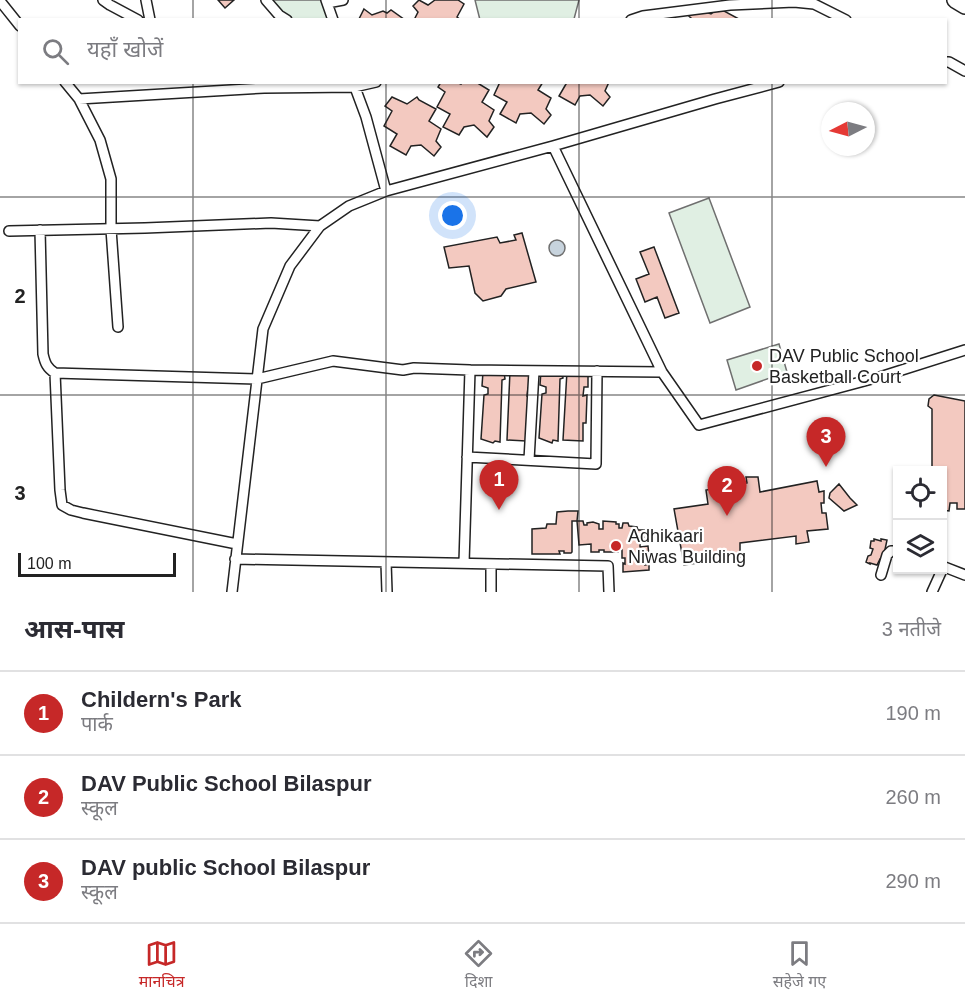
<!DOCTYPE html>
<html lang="hi">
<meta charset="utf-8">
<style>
body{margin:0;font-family:Arial,"Noto Sans Devanagari",sans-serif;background:#f2f2f3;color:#2b2b33}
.controls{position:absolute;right:18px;bottom:18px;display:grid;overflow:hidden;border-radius:0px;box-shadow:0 2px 4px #0004}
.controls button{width:54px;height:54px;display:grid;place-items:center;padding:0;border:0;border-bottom:2px solid #e1e1e2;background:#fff;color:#2b2b33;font:30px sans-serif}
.compass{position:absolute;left:821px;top:102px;width:54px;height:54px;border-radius:50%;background:#fff;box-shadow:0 2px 4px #0004;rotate:264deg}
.scale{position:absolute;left:18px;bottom:15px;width:158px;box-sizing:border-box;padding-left:6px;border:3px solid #222;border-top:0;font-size:16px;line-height:21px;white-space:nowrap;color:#222;-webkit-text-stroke:4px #fff;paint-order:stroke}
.you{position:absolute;left:453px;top:216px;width:21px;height:21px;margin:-15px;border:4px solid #fff;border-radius:50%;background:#1a73e8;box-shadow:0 0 0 9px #1a73e833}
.badge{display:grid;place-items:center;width:39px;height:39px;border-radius:50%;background:#c62828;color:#fff;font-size:20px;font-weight:700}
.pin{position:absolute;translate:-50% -50px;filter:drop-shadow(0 2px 3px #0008)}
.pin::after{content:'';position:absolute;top:32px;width:21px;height:18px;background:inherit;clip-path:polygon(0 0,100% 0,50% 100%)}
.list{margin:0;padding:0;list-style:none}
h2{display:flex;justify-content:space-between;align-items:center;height:78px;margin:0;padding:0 24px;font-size:26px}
h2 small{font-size:20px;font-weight:400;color:#7c7c81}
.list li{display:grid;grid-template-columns:39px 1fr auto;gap:18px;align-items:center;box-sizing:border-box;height:84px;padding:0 24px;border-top:2px solid #e1e1e2}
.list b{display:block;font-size:22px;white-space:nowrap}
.list p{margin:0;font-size:20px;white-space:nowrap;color:#7c7c81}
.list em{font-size:20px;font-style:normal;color:#7c7c81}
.icon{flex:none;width:33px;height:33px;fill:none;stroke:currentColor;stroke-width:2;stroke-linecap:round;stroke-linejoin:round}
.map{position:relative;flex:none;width:965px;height:592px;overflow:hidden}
.search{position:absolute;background:#fff;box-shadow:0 2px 4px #0004;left:18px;right:18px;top:18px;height:66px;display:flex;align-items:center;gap:15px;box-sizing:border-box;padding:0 21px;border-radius:0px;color:#7c7c81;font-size:22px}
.sheet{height:330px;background:#fff}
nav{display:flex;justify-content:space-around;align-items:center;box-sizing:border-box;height:84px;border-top:2px solid #e1e1e2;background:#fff;font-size:16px;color:#7c7c81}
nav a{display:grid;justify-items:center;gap:3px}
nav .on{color:#c62828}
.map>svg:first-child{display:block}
</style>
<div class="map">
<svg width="965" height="592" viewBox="0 0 965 592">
<rect width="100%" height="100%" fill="#fff"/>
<!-- green -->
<path fill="#e0efe3" stroke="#6f6f6f" stroke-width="1.5" d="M266 0H326L330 20 287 19Z
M475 0H579L574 19 480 20Z
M709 198 750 307 710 323 669 213Z
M779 344 787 372 736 390 727 360Z"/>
<!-- water -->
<path fill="#c7d3dd" stroke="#6f6f6f" stroke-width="1.5" d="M549 248a8 8 0 1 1 16 0a8 8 0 1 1-16 0Z"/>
<!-- building -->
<path fill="#f3c9c0" stroke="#222" stroke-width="1.5" d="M218 0H234L225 8Z
M419 0 428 5 435 0H458L464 4 457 17 461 20H414L418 12 413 6Z
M720 7 722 10 739 19 693 20 689 16 698 9 711 14Z
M364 9 372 15 383 11 387 13 391 10 405 20 359 19Z
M441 82H456L461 84 463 82H476L489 90 482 102 494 110 489 121 494 127 487 137 474 125 464 127 459 135 443 127 450 114 437 107 445 92 438 87Z
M500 82H543L538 90 551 98 546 109 551 115 544 124 531 113 520 114 516 123 500 114 507 102 494 95Z
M564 82H609L605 91 610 97 603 106 590 95 580 96 575 105 559 96 566 84Z
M392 97 407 104 417 97 419 100 436 109 429 121 441 129 436 141 441 147 434 156 421 145 411 146 406 155 390 146 397 134 384 126 392 111 385 106Z
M522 233 536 282 506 289 501 296 483 301 475 293 469 266 449 268 444 247 497 237 500 243 516 240 514 235Z
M654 247 679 313 665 318 657 297 645 302 636 279 649 274 640 252Z
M510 371H532V388H528L527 396H530V423L526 424V441L507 440Z
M541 371H562L563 378 560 379 558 441 553 440 552 443 539 438 542 394 546 393V387L540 385Z
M567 371 588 374V387H584L583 396 587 395 586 423H583V441L563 440Z
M483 372H504L505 379 502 380 500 442 495 441 493 443 481 439 484 395 488 394V388L482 386Z
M934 395 965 401V509H957V503H950L949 511 942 510V470H932V409L928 406 929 399Z
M746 477H758L760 492 817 481 819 492 824 491V503H821L822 513H826L828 529 807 531 809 542 796 544V536L740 543V557L684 565 674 509 708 504 706 490 747 483Z
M839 484 850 498 857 505 844 511 829 498 830 493Z
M568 511H578L577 521H572V552L571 553H564V551H559L560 554H532V529L546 528 547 524H556L557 512Z
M577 521H583L584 525H587V523L593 522 599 524V529H603V521L616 522V524H619V528H622L623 523H628L629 526 637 527 638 530H648V537L637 538V540L638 543H640V547L648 546 649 556H645V565L649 564V570L623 572V563L625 564V558H622V550H618V552H604V550H599V552H591V544L579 545Z
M874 539 881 541V539L887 540 883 559H880L877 565 870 563V564L866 562 868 556 871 555 873 549 870 548 871 541H874Z"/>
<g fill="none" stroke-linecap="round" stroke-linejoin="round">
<defs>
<path id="street" d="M103 0 110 5 138 20
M146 0 150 20
M266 0 279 15 287 20
M326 0 333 20
M0 1 20 26
M327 3 343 0
M631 20 643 16 730 5 794 2 814 4 846 20
M946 62H949L965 71
M65 82 79 99 100 140 111 179V229L118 327
M353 82 366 117 386 191
M79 99 264 88 354 87 376 82
M553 146 662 372 699 425 883 376 965 350
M40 230 43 354C45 363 47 368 55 373L257 379 333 361 403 370 414 368 470 370
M9 231 145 228 271 223 320 226
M55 373 60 490 62 505 71 510 83 513 237 544
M467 457 596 464 597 371
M529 460 534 371
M235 559 608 566 609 592
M386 562 387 592
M464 563 470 370 662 372
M491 564V592
M942 566 965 575
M881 575 887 555 891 551H898
M232 592 263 329 290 266 320 226 349 206 386 191 553 146 715 99 779 82
M932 592 942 570"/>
<path id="primary" d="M955 0 965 6"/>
</defs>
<!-- street casing -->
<use href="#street" stroke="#222" stroke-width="12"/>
<!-- primary casing -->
<use href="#primary" stroke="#222" stroke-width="18"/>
<!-- street -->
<use href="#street" stroke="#fff" stroke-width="9"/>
<!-- primary -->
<use href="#primary" stroke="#fff" stroke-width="15"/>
</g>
<!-- grid -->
<path fill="none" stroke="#222" stroke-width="1.5" stroke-opacity="0.55" d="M193 0V20M386 0V20M579 0V20M772 0V20M193 82V592M386 82V592M579 82V592M772 82V592M0 197H965M0 395H965"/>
<!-- markers -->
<g fill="#c62828" stroke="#fff" stroke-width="2">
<circle cx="757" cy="366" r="6"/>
<circle cx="616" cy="546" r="6"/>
</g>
<g text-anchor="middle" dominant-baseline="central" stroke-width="4.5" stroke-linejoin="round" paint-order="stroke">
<!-- poi labels -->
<g font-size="18" fill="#222" stroke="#fff" text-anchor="start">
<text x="769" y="356">DAV Public School<tspan x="769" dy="21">Basketball Court</tspan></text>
<text x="628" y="536">Adhikaari<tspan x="628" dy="21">Niwas Building</tspan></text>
</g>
</g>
<g font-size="20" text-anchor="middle" font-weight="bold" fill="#222" stroke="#fff" stroke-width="4.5" stroke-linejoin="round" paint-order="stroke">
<text x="20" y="303">2</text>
<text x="20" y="500">3</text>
</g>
</svg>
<div class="controls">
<button><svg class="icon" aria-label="locate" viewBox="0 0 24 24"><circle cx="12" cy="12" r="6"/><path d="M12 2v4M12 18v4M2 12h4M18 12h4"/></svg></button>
<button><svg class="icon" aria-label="layers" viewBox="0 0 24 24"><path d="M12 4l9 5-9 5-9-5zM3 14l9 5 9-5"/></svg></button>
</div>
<svg class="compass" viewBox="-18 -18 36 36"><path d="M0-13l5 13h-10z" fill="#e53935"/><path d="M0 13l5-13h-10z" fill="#7c7c81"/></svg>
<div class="scale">100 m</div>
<div class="you"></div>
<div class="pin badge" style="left:499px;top:510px">1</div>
<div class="pin badge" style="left:727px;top:516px">2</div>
<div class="pin badge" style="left:826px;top:467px">3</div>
<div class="search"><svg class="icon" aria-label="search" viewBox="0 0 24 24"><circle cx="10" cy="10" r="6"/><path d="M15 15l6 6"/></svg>यहाँ खोजें</div>
</div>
<section class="sheet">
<h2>आस-पास<small>3 नतीजे</small></h2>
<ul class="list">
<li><span class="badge">1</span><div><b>Childern's Park</b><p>पार्क</p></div><em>190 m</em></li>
<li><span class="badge">2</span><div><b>DAV Public School Bilaspur</b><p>स्कूल</p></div><em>260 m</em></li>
<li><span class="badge">3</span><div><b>DAV public School Bilaspur</b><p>स्कूल</p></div><em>290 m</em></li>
</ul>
</section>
<nav>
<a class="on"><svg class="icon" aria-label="map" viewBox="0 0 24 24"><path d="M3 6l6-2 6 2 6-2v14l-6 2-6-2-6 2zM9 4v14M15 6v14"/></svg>मानचित्र</a>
<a><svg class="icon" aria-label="directions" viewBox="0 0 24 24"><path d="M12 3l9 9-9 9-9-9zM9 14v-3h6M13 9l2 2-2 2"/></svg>दिशा</a>
<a><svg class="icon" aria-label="saved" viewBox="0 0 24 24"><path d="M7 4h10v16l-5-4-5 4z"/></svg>सहेजे गए</a>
</nav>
